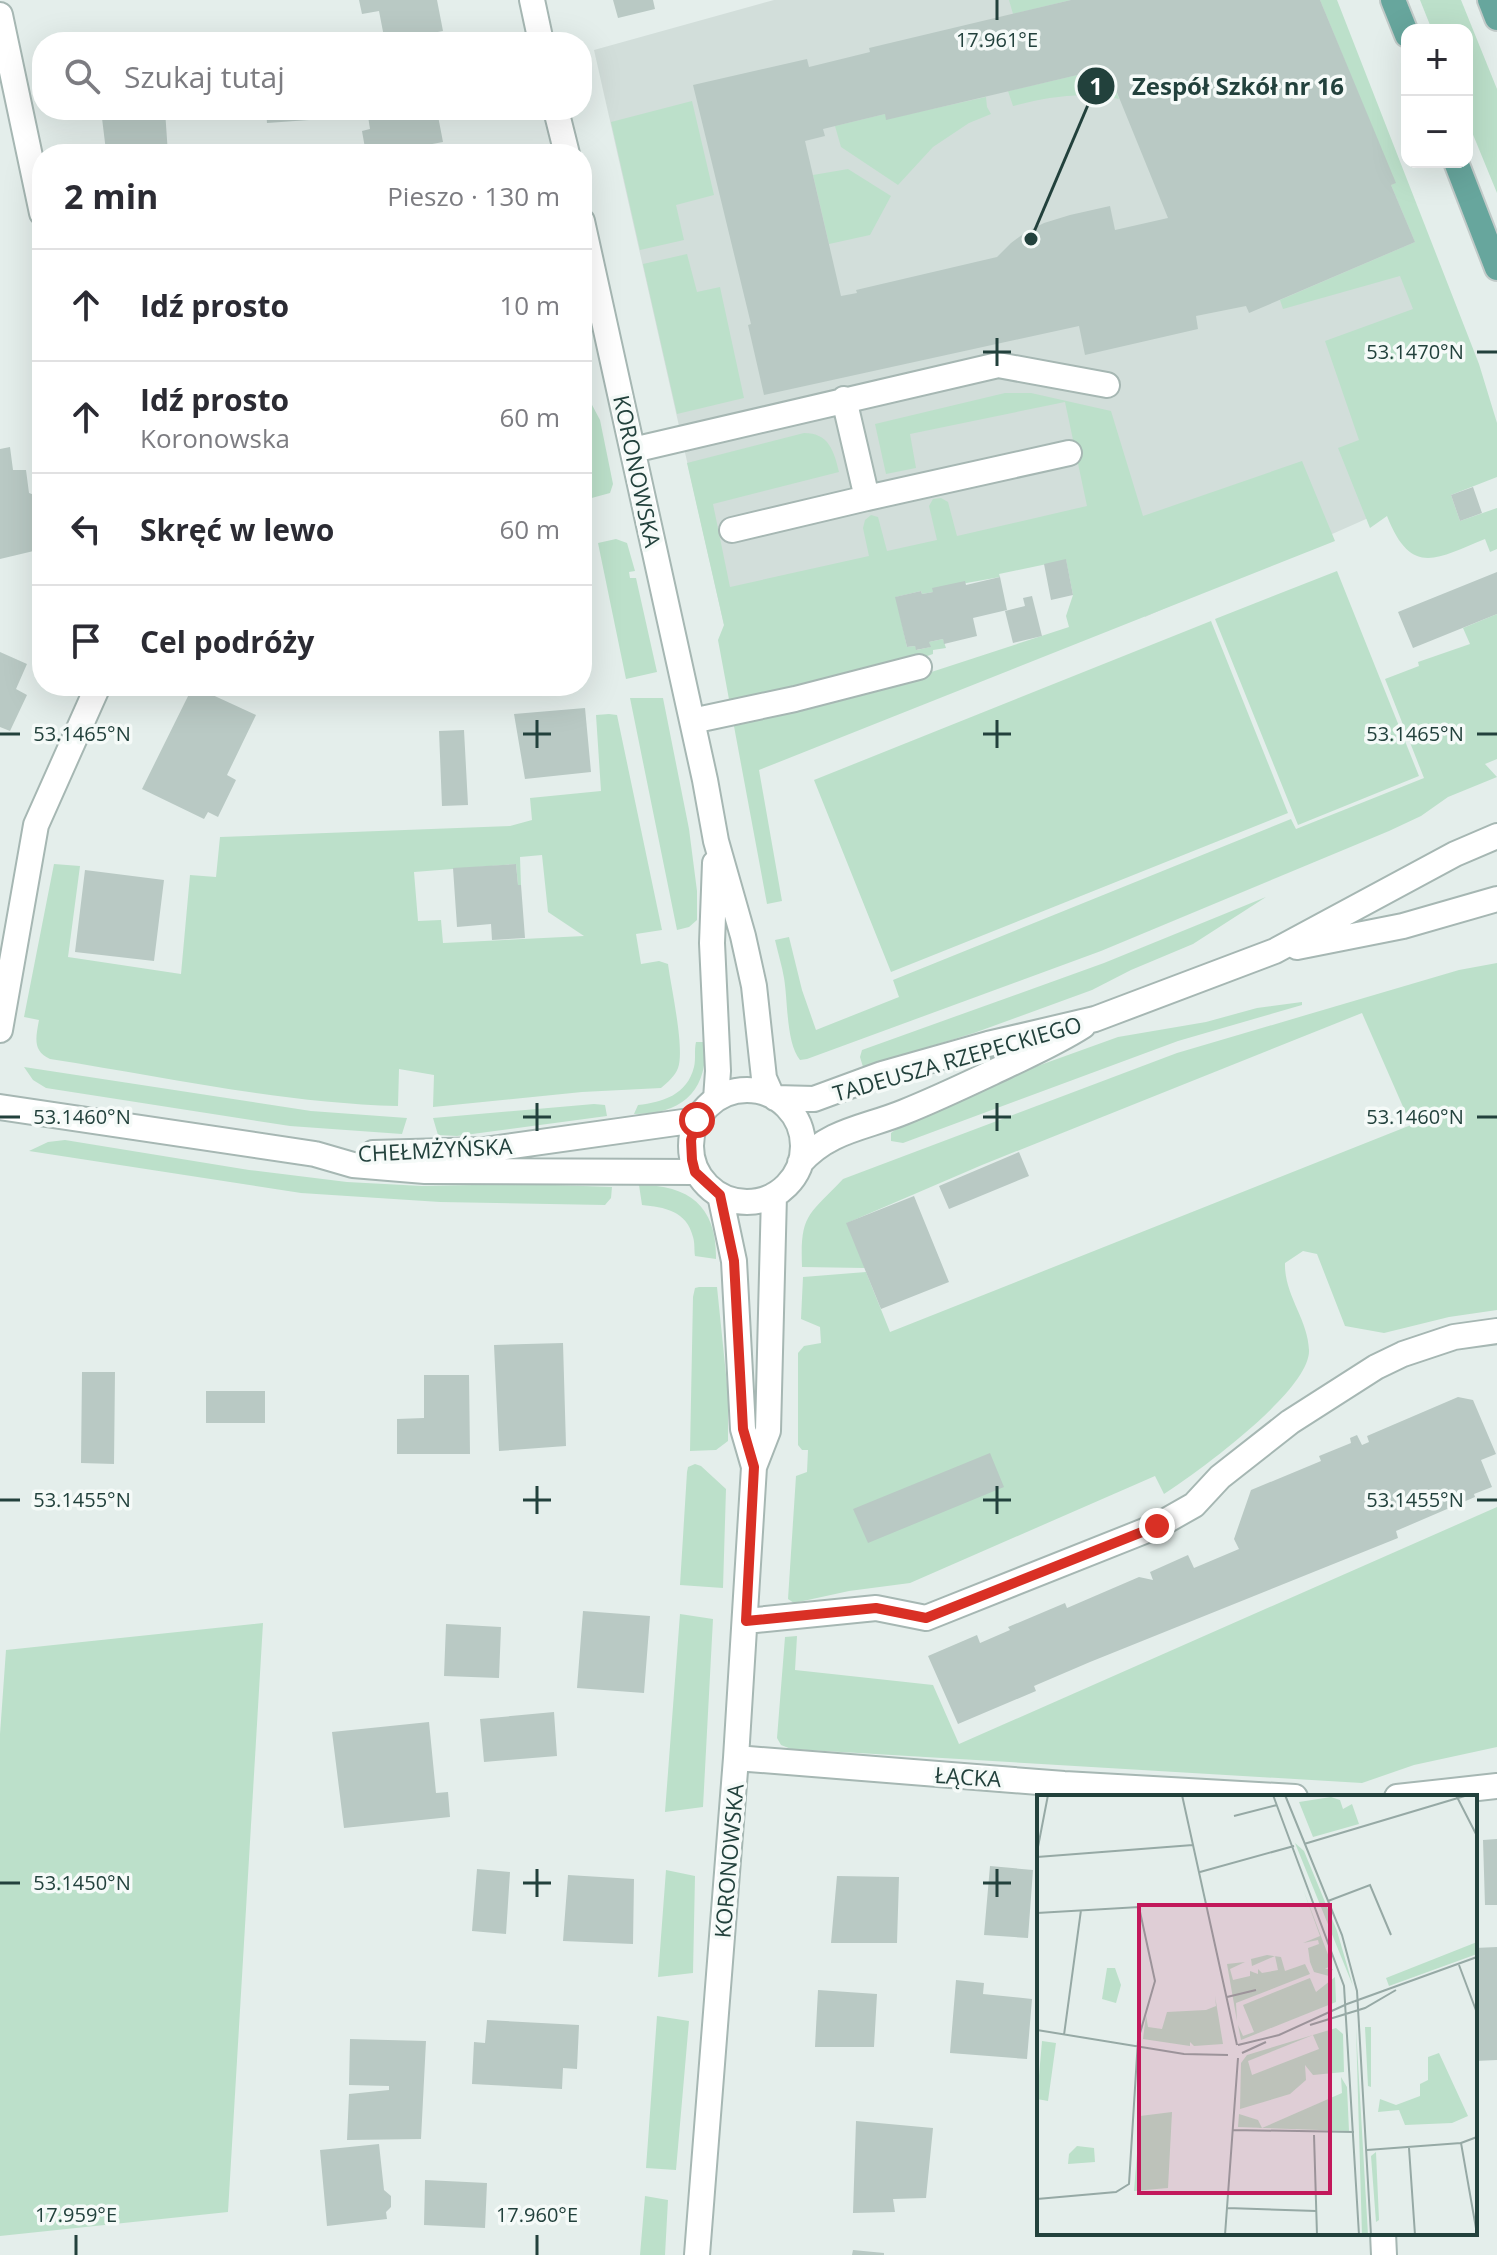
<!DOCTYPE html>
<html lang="pl">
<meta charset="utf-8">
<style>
body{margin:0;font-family:"Open Sans",sans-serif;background:#f2f2f3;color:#2b2b33}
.controls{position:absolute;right:24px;top:24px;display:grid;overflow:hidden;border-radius:16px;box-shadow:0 8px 32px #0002}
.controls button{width:72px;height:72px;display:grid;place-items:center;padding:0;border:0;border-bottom:2px solid #e1e1e2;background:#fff;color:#2b2b33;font:40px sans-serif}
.stop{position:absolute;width:24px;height:24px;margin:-18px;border:6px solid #d93025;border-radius:50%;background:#fff}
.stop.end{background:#d93025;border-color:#fff;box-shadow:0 2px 8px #0008}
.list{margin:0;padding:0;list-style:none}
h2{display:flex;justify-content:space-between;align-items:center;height:104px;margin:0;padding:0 32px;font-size:34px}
h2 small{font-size:26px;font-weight:400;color:#7c7c81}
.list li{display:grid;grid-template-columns:52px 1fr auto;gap:24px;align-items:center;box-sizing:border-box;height:112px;padding:0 32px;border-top:2px solid #e1e1e2}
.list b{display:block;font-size:30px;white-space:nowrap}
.list p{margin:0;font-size:26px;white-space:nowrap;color:#7c7c81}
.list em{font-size:26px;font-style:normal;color:#7c7c81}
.icon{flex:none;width:44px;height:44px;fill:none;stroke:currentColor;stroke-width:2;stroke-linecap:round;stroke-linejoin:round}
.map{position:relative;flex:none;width:1497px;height:2255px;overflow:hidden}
.search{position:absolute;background:#fff;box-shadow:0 8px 32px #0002;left:32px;top:32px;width:560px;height:88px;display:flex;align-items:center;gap:20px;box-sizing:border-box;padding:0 28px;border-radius:32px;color:#7c7c81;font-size:30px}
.panel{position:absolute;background:#fff;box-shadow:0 8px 32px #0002;left:32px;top:144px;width:560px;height:552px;border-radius:32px}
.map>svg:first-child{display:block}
</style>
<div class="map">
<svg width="1497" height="2255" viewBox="0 0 1497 2255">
<rect width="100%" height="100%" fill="#e4eeeb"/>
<!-- built -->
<path fill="#d2deda" d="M774 0H1334L1497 461 1145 617 1120 540 724 625 594 50Z"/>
<!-- green -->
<path fill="#bce0ca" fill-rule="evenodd" d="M1009 0H1071L1013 14Z
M1320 0H1337L1479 364 1497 423V477L1451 495 1460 521 1497 508V549L1490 552 1485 539C1436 559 1411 577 1387 516L1370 528 1338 448 1359 440 1325 341 1413 309 1400 276 1283 309 1280 300 1415 242 1391 185 1395 183Z
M1420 0H1461L1497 89V193L1467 120V53L1469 52 1467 30H1460L1458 27 1450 30H1432Z
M1107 68 1119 99C1084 91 1047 97 1013 106L1008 91Z
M986 97 987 107 991 114 969 123 933 147 898 185 841 147 835 126 885 114 887 119Z
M692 101 714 195 676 205 684 240 640 250 611 122Z
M848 169 891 196 870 235 829 244 813 175Z
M687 254 697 292 720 287 744 398 677 414 643 264Z
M582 386 600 420 613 484 610 493 588 499 582 473Z
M1005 393H1031L1111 411 1143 516 1302 461 1335 541 759 770 782 901 767 904 718 640 724 625 687 463 804 433C829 433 834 451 839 472L713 504 730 587 869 556 863 528 865 520 871 515 878 517 887 551 937 540 929 506 933 499 941 498 948 502 957 536 1087 506 1065 402 910 434 916 468 886 474 875 424ZM1066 560 1073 595 1066 616 1069 627 910 679 907 663 933 654V650L946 648 943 639 929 642 930 647 917 650 915 646 907 647 896 597 921 591 922 594 933 592V589L1000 577 999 574Z
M616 539 627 543 635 571 629 572 630 578H636L657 672 626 679 598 543Z
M1337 571 1419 776 1298 825 1215 619Z
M1497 614V759L1485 764 1497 777 1448 797 1421 816 1389 831 1101 951 807 1059 800 1060C786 1043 788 1001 784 978 782 966 778 953 775 940L789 937 802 990 816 1030 899 997 893 980 1291 819 1296 829 1424 778 1385 679 1419 666 1418 662 1470 644 1463 628Z
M1211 621 1288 813 891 972 814 780Z
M630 698H663L689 829 697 891V920L689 927 677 930Z
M609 714 617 715 662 930 636 934 641 964 659 961 668 964C671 987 685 1049 678 1068 675 1076 668 1082 661 1088L582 1092 433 1107 434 1075 399 1069 398 1106C282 1103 165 1077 50 1059 32 1051 36 1037 39 1020L24 1017 54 864 80 866 68 957 181 974 190 875 216 877 220 837 510 826 532 820 530 798 601 791 596 715ZM542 855 548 912 584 936 443 943 441 920 418 921 414 872 516 864 518 885H521L520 857Z
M1266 897 1193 944 1131 970 1092 990 974 1033 863 1067 860 1057 862 1050 1104 963Z
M1497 963V1310L1449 1317 1384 1333 1345 1326 1317 1254 1303 1251 1285 1263C1284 1295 1308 1319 1309 1350 1311 1390 1197 1473 1164 1494L1155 1476 910 1583 849 1591 794 1603 788 1599 796 1476 807 1472 808 1450H802L798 1445V1353L804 1346 821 1343 820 1327 801 1319 803 1277 866 1272 890 1332 1411 1125 1362 1013 982 1165 847 1223 865 1268 802 1267C800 1214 808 1216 843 1179L1177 1053 1459 970Z
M1302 1002V1005L1178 1041 903 1143 891 1141V1133L895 1130 1010 1076 1118 1037 1206 1022 1257 1008Z
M696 1042H705C708 1091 683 1114 634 1114L638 1105C663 1102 687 1095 694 1067 696 1059 694 1050 696 1042Z
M24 1067 311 1111 407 1118 402 1134 290 1126 46 1088 33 1080Z
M594 1104 605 1105 607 1116 457 1136 438 1135 433 1118Z
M65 1140 249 1170 347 1182 422 1186 526 1184 612 1187 611 1198 605 1205 440 1202 301 1193 29 1151 48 1142Z
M639 1185C690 1185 717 1207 716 1259L695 1256C694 1250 695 1243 693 1237 687 1211 664 1207 642 1205Z
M699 1287H717L728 1394V1441L716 1450 690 1451 693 1297 695 1288Z
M695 1464 701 1466 726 1489 723 1588 680 1585 687 1472 688 1467Z
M1497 1507V1747L1414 1765 1362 1783 791 1749 781 1745 777 1738 785 1637 797 1636 795 1670 933 1685 959 1744Z
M680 1614 713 1619 703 1807 665 1812Z
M263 1623 228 2212 0 2236V1734L6 1650Z
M666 1870 695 1876 693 1973 658 1977Z
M657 2016 689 2021 676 2170 646 2168Z
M645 2196 668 2200 665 2255H640Z"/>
<!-- building -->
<path fill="#b9c9c4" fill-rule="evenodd" d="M359 0H437L443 31 385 42 379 11 362 14Z
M613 0H653L655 9 618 18Z
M1071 0H1320L1396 183 1391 185 1415 242 1249 313 1246 306 1196 316 1198 329 1085 355 1079 326 764 395 748 325 751 324 693 85 807 59 809 67 870 52 869 48ZM1107 68 1168 218 1115 230 1110 206 1070 215 1044 223 1026 232 1011 243 997 257 856 290 857 293 841 296 805 141 825 136 823 129 885 114 886 120Z
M101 110H165L168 154H122V150L106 151Z
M266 110H309V120L267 123Z
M367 110H431L432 117 438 116 443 142 411 148 412 154H366L362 131 370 129Z
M10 447 13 470H26L29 493 40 497 42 549 0 559V449Z
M1473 487 1482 513 1460 521 1451 495Z
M1066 559 1073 595 1051 600 1044 564Z
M1497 572V614L1413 648 1398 612Z
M1000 577 1007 610 973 618 977 636 944 644 943 639 929 642 931 647 916 650 915 646 907 647 895 597 921 591 922 594 933 592 932 588 965 581 966 585Z
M1032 596 1042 636 1013 643 1005 611 1025 606 1023 598Z
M0 652 27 664 16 689 27 695 10 731 0 727Z
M193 686 256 715 227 775 236 780 218 817 208 812 204 819 142 789Z
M585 708 591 772 525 779 514 714Z
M464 730 468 805 442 806 439 731Z
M516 864 518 885H521L525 938 492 940 491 924 457 927 453 868Z
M85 870 164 880 154 961 75 952Z
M1019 1152 1029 1176 949 1209 939 1186Z
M914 1196 949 1282 881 1309 846 1223Z
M563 1343 566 1446 499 1451 494 1345Z
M82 1372H115L114 1464 81 1463Z
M424 1375H469L470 1454H397V1419L424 1418Z
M206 1391H265V1423H206Z
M1458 1397 1473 1400 1496 1454 1481 1460 1492 1487 1474 1494 1475 1497 1396 1531 1398 1538 1090 1662 1034 1686 1036 1691 958 1724 928 1656 977 1635 980 1643 1010 1630 1008 1627 1065 1603 1067 1608 1139 1577 1153 1580 1150 1572 1188 1555 1194 1568 1239 1549 1234 1539 1251 1490 1321 1461 1319 1456 1351 1443 1350 1438 1357 1435 1362 1445 1369 1442 1367 1436Z
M990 1453 1004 1487 868 1543 853 1509Z
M583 1611 650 1616 644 1693 577 1688Z
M446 1624 501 1627 499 1678 444 1676Z
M554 1712 557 1756 484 1762 480 1719Z
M429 1722 436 1793 448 1792 450 1817 344 1828 332 1732Z
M1497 1839V1905H1485L1483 1840Z
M990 1866 1033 1870 1028 1938 984 1935Z
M477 1869 510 1872 506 1934 472 1931Z
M568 1875 634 1879 633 1944 563 1941Z
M837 1876 899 1877 897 1943H831Z
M1497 1947V2060L1475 2061V1948Z
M956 1980 984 1983 983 1994 1032 1999 1027 2059 950 2053Z
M818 1990 877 1994 874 2047H815Z
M487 2020 579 2025 577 2069 563 2068 562 2089 472 2084 474 2042 485 2043Z
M350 2039 426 2041 421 2139 347 2140 349 2094 389 2090V2086L349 2085Z
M856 2121 933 2128 926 2198 893 2199 895 2212 853 2213Z
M379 2144 384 2190 391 2196V2207L386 2212 387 2219 327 2226 320 2150Z
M425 2180 487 2183 485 2228 424 2225Z
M853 2250 884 2253V2255H852Z"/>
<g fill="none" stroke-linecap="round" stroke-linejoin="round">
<defs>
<path id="minor" d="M532 0 541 42
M0 15 42 213
M556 110 567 154
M582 221 705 780 716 841 743 936 754 986 764 1078 771 1094
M844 399 867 498 1069 453
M633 450 998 365 1107 385
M732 530 867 498
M692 721 795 699 919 667
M715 863 712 943 718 1071 716 1099
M1297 947 1403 926 1497 899
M0 1030 36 825 98 686
M691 1146a56 56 0 1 1 112 0a56 56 0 1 1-112 0Z
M775 1098 814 1099 882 1074 988 1044 1095 1019 1275 951 1455 854 1497 836
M0 1107 315 1154 353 1165 425 1171 695 1172
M373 1153 484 1150 697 1120
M800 1163C829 1130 865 1128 904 1112 939 1098 972 1082 1006 1066 1033 1053 1058 1042 1083 1026
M720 1195 734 1261 743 1429 754 1467
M746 1621 876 1608 926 1618 1157 1526 1194 1505 1220 1477 1290 1422 1376 1367 1403 1354 1454 1337 1497 1331
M736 1758 1064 1784 1295 1797
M1397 1797 1497 1786
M1383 2233 1384 2255
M697 2255 736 1758 754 1467 768 1431 774 1195"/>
<path id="major" d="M1393 0 1407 35
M1490 0 1497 18
M1456 162 1497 268"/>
</defs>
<!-- minor casing -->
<use href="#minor" stroke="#a6b7b3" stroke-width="28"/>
<!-- major casing -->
<use href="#major" stroke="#c1cac8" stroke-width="28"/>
<!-- minor -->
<use href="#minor" stroke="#fff" stroke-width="24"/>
<!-- major -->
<use href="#major" stroke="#67a69d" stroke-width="24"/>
</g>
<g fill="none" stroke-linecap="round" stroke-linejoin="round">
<!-- route -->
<path stroke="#d93025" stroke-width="10" d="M697 1120 691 1140 692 1160 695 1172 720 1195 734 1261 743 1429 754 1467 746 1621 876 1608 926 1618 1157 1526"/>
</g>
<!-- ticks -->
<path fill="none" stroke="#22413c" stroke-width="3" d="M997 0V20M997 338V366M983 352H1011M1477 352H1497M537 720V748M997 720V748M0 734H20M523 734H551M983 734H1011M1477 734H1497M537 1103V1131M997 1103V1131M0 1117H20M523 1117H551M983 1117H1011M1477 1117H1497M537 1486V1514M997 1486V1514M0 1500H20M523 1500H551M983 1500H1011M1477 1500H1497M537 1869V1897M997 1869V1897M0 1883H20M523 1883H551M983 1883H1011M76 2235V2255M537 2235V2255"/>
<g text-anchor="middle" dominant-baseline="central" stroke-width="7" stroke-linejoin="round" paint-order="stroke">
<!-- street labels -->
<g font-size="22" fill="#22413c" stroke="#f5faf8">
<text transform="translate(638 471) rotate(78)">KORONOWSKA</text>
<text transform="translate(957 1058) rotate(-16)">TADEUSZA RZEPECKIEGO</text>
<text transform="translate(435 1149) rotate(-3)">CHEŁMŻYŃSKA</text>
<text transform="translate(968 1776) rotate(4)">ŁĄCKA</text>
<text transform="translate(728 1861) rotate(-85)">KORONOWSKA</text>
</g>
</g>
<!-- overview -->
<g transform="translate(1037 1795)">
<rect width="440" height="440" fill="#e4eeeb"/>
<path d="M294 2 303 5 306 14 315 9 322 29 276 42 262 7ZM258 48 267 56 300 136 316 191ZM266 94 295 170 288 174H296L292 181 277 177 273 167 271 153 282 149 281 145 266 148 283 141ZM440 147V159L352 191 349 183ZM230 160 244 162 248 176 268 169 273 179 199 208 200 226 190 169 208 167 193 174 196 185 213 181V176L221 179V174L225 178 241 175 238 161 215 171 214 164ZM70 173H78L84 190 79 208 65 204ZM298 182 299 207 204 245 201 230 206 241 217 237 206 210 273 183 279 197ZM178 201 186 249 157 251 153 247V251L106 244 109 220 111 232 125 234 130 217 169 215 179 211ZM328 232H334V292L331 291ZM299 233 306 239 307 277 276 280 268 270 269 285 253 299 203 314 204 268 210 260ZM276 240 282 254 215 280 211 266ZM319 233 331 440H325ZM5 246 19 248 11 306 0 304ZM402 258 431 321 415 328 368 330 362 315 341 317 343 304 359 310 383 301V289L391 285V262ZM304 282 310 292 312 336 201 332 202 319 221 325 225 333 305 298ZM135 317 131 393 97 396 103 321ZM40 351 57 353 58 367 31 369 32 359ZM339 357 342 425 339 427 334 361Z" fill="#bce0ca" fill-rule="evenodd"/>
<path fill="none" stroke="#96a9a5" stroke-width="2" d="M145 0 200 250M236 0 307 191 322 440M248 0 305 140 320 196 334 440M419 0 440 41M197 21 240 10M267 49 431 0M0 57 11 0M0 62 156 50M163 77 257 51M291 106 333 90 354 140M0 118 102 112 118 186 101 245 92 389 79 397 0 404M422 170 440 218M190 202 219 195M273 230 328 213 359 195M0 235 147 259 191 260M27 240 44 115M201 250 242 240 310 209 440 162M205 258 229 247M196 335 317 337M277 340 280 440M440 342 424 348 440 439M372 353 378 440M330 355 424 348M190 413 279 416M188 440 201 263"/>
<path fill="#c2185b" fill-opacity="0.15" stroke="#c2185b" stroke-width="4" d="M102 110H293V398H102Z"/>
<rect width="440" height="440" fill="none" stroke="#22413c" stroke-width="4"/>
</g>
<g font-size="20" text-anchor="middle" fill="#22413c" stroke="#f5faf8" stroke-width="7" stroke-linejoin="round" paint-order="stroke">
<text x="997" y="47">17.961°E</text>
<text x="1415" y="359">53.1470°N</text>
<text x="82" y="741">53.1465°N</text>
<text x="1415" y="741">53.1465°N</text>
<text x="82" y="1124">53.1460°N</text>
<text x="1415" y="1124">53.1460°N</text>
<text x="82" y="1507">53.1455°N</text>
<text x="1415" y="1507">53.1455°N</text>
<text x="82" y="1890">53.1450°N</text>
<text x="76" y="2222">17.959°E</text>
<text x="537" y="2222">17.960°E</text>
</g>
<!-- callouts -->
<path fill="none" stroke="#22413c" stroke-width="3" d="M1031 239L1096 86"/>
<g fill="#22413c" stroke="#f5faf8" stroke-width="3">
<circle cx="1031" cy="239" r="8"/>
<circle cx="1096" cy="86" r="20"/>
</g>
<g font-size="24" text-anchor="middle" font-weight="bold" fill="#fff">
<text x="1096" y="95">1</text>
</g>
<g font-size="24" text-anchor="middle" font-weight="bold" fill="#22413c" stroke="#f5faf8" stroke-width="7" stroke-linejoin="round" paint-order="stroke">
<text x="1238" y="95">Zespół Szkół nr 16</text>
</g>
</svg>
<div class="controls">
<button>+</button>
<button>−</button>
</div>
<div class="stop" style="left:697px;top:1120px"></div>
<div class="stop end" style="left:1157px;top:1526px"></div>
<div class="search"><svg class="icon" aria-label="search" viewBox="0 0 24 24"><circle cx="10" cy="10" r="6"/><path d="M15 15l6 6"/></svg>Szukaj tutaj</div>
<section class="panel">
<h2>2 min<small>Pieszo · 130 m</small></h2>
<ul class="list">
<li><svg class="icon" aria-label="ahead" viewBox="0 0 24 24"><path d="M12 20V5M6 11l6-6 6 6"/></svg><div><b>Idź prosto</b></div><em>10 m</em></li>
<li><svg class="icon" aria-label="ahead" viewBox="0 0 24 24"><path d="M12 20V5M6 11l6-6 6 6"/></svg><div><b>Idź prosto</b><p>Koronowska</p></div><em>60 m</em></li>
<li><svg class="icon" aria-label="left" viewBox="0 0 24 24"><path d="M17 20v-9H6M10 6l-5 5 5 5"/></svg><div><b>Skręć w lewo</b></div><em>60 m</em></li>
<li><svg class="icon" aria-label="arrive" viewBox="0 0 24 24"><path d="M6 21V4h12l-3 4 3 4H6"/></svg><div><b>Cel podróży</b></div></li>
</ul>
</section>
</div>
